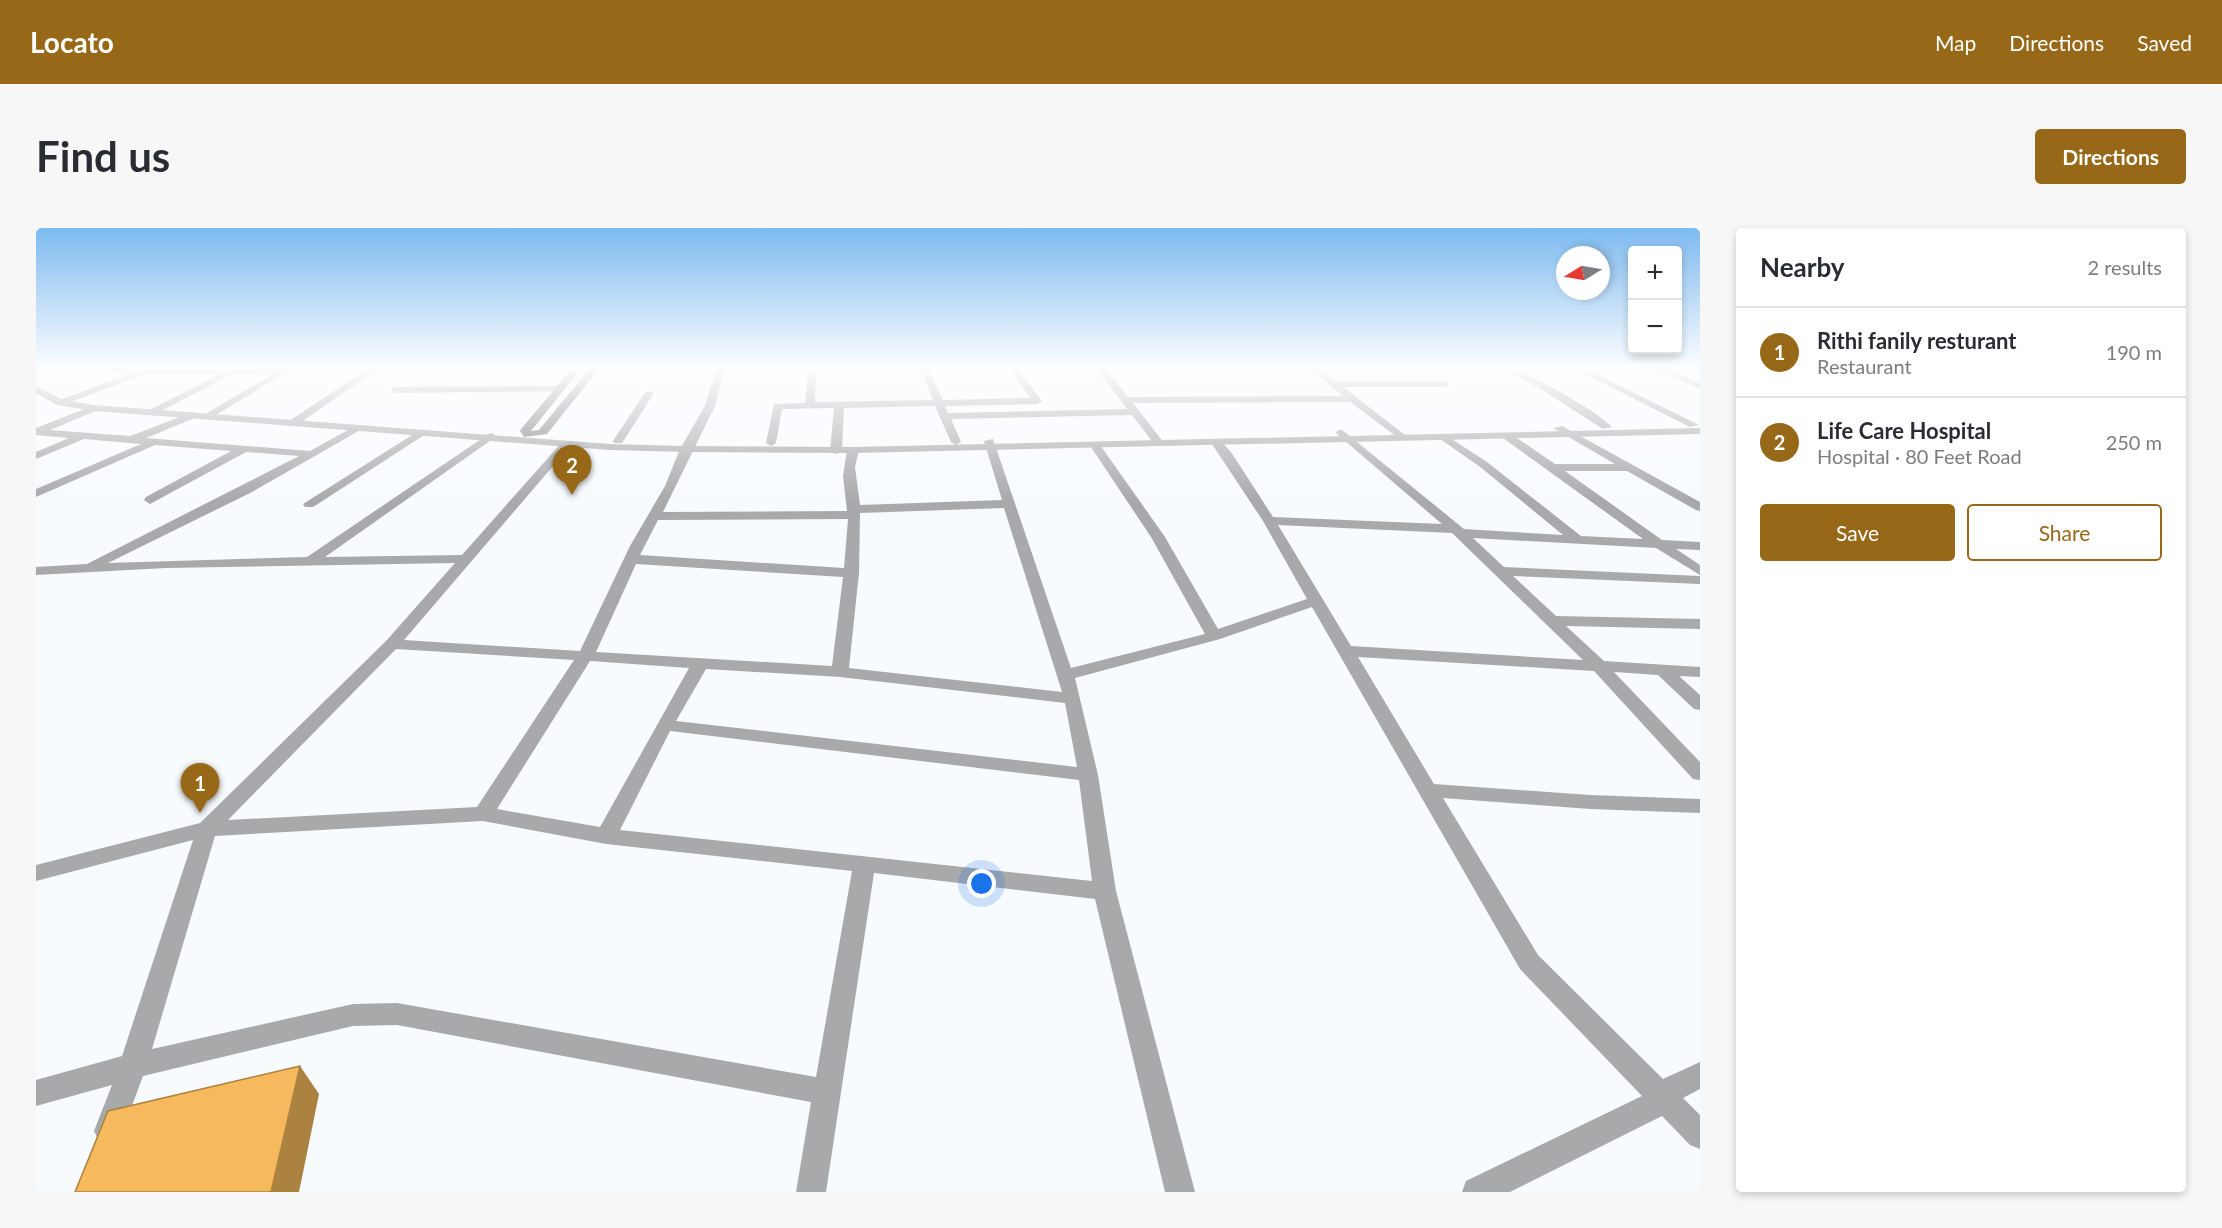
<!DOCTYPE html>
<meta charset="utf-8">
<style>
body{margin:0;font-family:Lato,sans-serif;background:#f7f7f7;color:#2b2b33}
.controls{position:absolute;right:18px;top:18px;display:grid;overflow:hidden;border-radius:6px;box-shadow:0 3px 9px #0003}
.controls button{width:54px;height:54px;display:grid;place-items:center;padding:0;border:0;border-bottom:2px solid #e1e1e2;background:#fff;color:#2b2b33;font:30px sans-serif}
.compass{position:absolute;left:1520px;top:18px;width:54px;height:54px;border-radius:50%;background:#fff;box-shadow:0 3px 9px #0003;rotate:259deg}
.you{position:absolute;left:946px;top:656px;width:21px;height:21px;margin:-15px;border:4px solid #fff;border-radius:50%;background:#1a73e8;box-shadow:0 0 0 9px #1a73e833}
.badge{display:grid;place-items:center;width:39px;height:39px;border-radius:50%;background:#966817;color:#fff;font-size:20px;font-weight:700}
.pin{position:absolute;translate:-50% -50px;filter:drop-shadow(0 2px 3px #0008)}
.pin::after{content:'';position:absolute;top:32px;width:21px;height:18px;background:inherit;clip-path:polygon(0 0,100% 0,50% 100%)}
.list{margin:0;padding:0;list-style:none}
h2{display:flex;justify-content:space-between;align-items:center;height:78px;margin:0;padding:0 24px;font-size:26px}
h2 small{font-size:20px;font-weight:400;color:#7c7c81}
.list li{display:grid;grid-template-columns:39px 1fr auto;gap:18px;align-items:center;box-sizing:border-box;height:90px;padding:0 24px;border-top:2px solid #e1e1e2}
.list b{display:block;font-size:22px;white-space:nowrap}
.list p{margin:0;font-size:20px;white-space:nowrap;color:#7c7c81}
.list em{font-size:20px;font-style:normal;color:#7c7c81}
.actions{display:flex;gap:12px;padding:18px 24px}
.actions a{flex:1;padding:14px 0;border:2px solid #966817;border-radius:6px;text-align:center;font-size:21px;color:#966817}
.actions .main{background:#966817;color:#fff}
.map{position:relative;flex:none;width:1664px;height:964px;overflow:hidden;border-radius:6px}
header{display:flex;align-items:center;gap:36px;box-sizing:border-box;height:84px;padding:0 30px;background:#966817;color:#fff}
header strong{font-size:28px}
nav{display:flex;gap:33px;margin-inline-start:auto;font-size:21px}
.intro{display:flex;align-items:center;justify-content:space-between;box-sizing:border-box;height:144px;padding:0 36px}
h1{margin:0;font-size:42px}
.button{padding:15px 27px;border-radius:6px;background:#966817;color:#fff;font-size:21px;font-weight:700}
main{display:flex;gap:36px;padding:0 36px}
aside{flex:1;background:#fff;border-radius:6px;box-shadow:0 3px 9px #0003}
.map>svg:first-child{display:block}
</style>
<header>
<strong>Locato</strong>
<nav><a>Map</a><a>Directions</a><a>Saved</a></nav>
</header>
<div class="intro"><h1>Find us</h1><a class="button">Directions</a></div>
<main>
<div class="map">
<svg width="1664" height="964" viewBox="0 0 1664 964">
<rect width="100%" height="100%" fill="#f8fbfe"/>
<g fill="none" stroke-linecap="round" stroke-linejoin="round">
<!-- minor -->
<path fill="#a8a9aa" fill-rule="evenodd" d="M0 138 245 141 251 138H261L173 191 169 190V186L236 147 197 146 117 187 112 184 113 182 185 146H109L24 178 19 175 21 173 96 145 0 143Z
M336 138H346L261 197H253V193Z
M681 138H689L679 178 627 284 811 283 807 248 811 222 817 219 823 222 819 239 824 277 966 272 948 213 957 211 1035 440 1169 406 1115 309 1053 216 1054 214H1062L1129 309 1182 401 1271 371 1227 293 1174 213 1175 211H1183L1195 224 1237 289 1406 296 1301 206 1300 204 1305 201 1428 301 1527 307 1443 238 1404 211V207L1408 206 1451 234 1545 308 1607 311 1467 210V206H1475L1519 236H1579L1517 200 1526 198 1664 274V283L1660 282 1591 243H1529L1626 312 1664 314V322L1640 321 1664 337V347L1620 320 1437 310 1468 339 1664 348V356L1477 348 1520 388 1664 391V401L1530 398 1568 433 1664 439V449L1643 448 1664 467V482L1658 481 1622 447 1578 444 1664 534V552L1657 551 1558 443 1322 429 1398 556 1554 567 1664 571V585L1554 581 1407 570 1502 727 1627 851 1664 834V861L1647 870 1664 887V921L1654 917 1626 888 1474 964H1426L1430 953 1606 868 1484 741 1276 379 1184 411 1039 450 1062 547 1080 663 1159 964H1129L1059 671 838 645 790 964H760L775 874 361 797 317 798 107 848 83 913 73 917 63 913 58 903 76 857 0 878V852L86 828 157 612 0 653V637L164 595 350 413 419 335 130 340 0 347V339L51 336 263 228 210 224 114 276 108 272 110 269 195 223 119 217 0 269V261L105 216 48 211 0 231V224L33 210 0 207V200L58 177 63 180 62 182 14 202 94 208 157 184 161 185V189L110 210 274 223 319 198 328 200 216 264 72 335 271 329 454 205 458 206V210L289 329 426 327 527 213H535V217L368 412 544 423 594 318 629 258 644 221 669 178ZM968 280 1026 464 813 440 823 345 824 285ZM812 291 808 340 604 327 622 292ZM1242 297 1416 305 1547 432 1315 418ZM600 336 807 349 796 438 560 424ZM360 421 538 432 441 579 192 592ZM554 433 653 440 564 599 461 581ZM670 441 804 449 1029 475 1041 539 640 493ZM634 503 1043 552 1056 653 584 602ZM447 593 570 616 816 643 780 849 361 775 317 776 116 821 179 608Z
M883 138H891L907 172 994 170 972 138H980L1006 173 1001 176 909 178 912 185 1091 181 1059 138H1068L1092 169 1307 168 1270 138H1279L1299 153H1410L1415 156 1410 159H1307L1369 207V211L1365 212 1314 174 1097 175 1128 215 1123 218 1119 217 1096 187 915 191 925 214 920 217 915 214 899 178 808 180 806 223 800 226 794 223 798 180 746 181 740 215 735 218 730 215 738 176 769 175 772 144 780 146 779 174 897 172Z
M1462 138C1484 138 1560 182 1576 199L1567 201 1503 160Z
M1533 138H1544L1663 197 1654 199Z
M1616 138H1627L1664 155V161Z
M524 158 529 161 527 163 359 165 354 162 359 159Z
M610 163 618 165 586 215H578L577 213Z
M384 202 393 204 277 279H269L267 276Z"/>
<!-- tertiary -->
<path fill="#a8a9aa" fill-rule="evenodd" d="M0 158 27 172 58 177 574 216 650 218 817 219 1664 200V206L817 225 650 224 574 222 58 183 21 177 0 165Z"/>
<!-- secondary -->
<path fill="#808283" fill-rule="evenodd" d="M538 138H547L495 203 503 202 556 138H565L511 206 488 209 484 203 485 201Z"/>
</g>
<!-- shaded-wall -->
<path fill="#ac8241" d="M264 838 283 866 263 964H235Z"/>
<!-- building -->
<path fill="#f6b95d" stroke="#ac8241" stroke-width="1.5" d="M264 838 235 964H39L72 883Z"/>
<!-- sky -->
<linearGradient id="sky" x2="0" y2="1"><stop stop-color="#7dbaef"/><stop offset="0.51" stop-color="#fcfdff"/><stop offset="1" stop-color="#fcfdff" stop-opacity="0"/></linearGradient>
<rect width="1664" height="273" fill="url(#sky)"/>
</svg>
<div class="controls">
<button>+</button>
<button>−</button>
</div>
<svg class="compass" viewBox="-18 -18 36 36"><path d="M0-13l5 13h-10z" fill="#e53935"/><path d="M0 13l5-13h-10z" fill="#7c7c81"/></svg>
<div class="you"></div>
<div class="pin badge" style="left:164px;top:585px">1</div>
<div class="pin badge" style="left:536px;top:267px">2</div>
</div>
<aside>
<h2>Nearby<small>2 results</small></h2>
<ul class="list">
<li><span class="badge">1</span><div><b>Rithi fanily resturant</b><p>Restaurant</p></div><em>190 m</em></li>
<li><span class="badge">2</span><div><b>Life Care Hospital</b><p>Hospital · 80 Feet Road</p></div><em>250 m</em></li>
</ul>
<div class="actions"><a class="main">Save</a><a>Share</a></div>
</aside>
</main>
